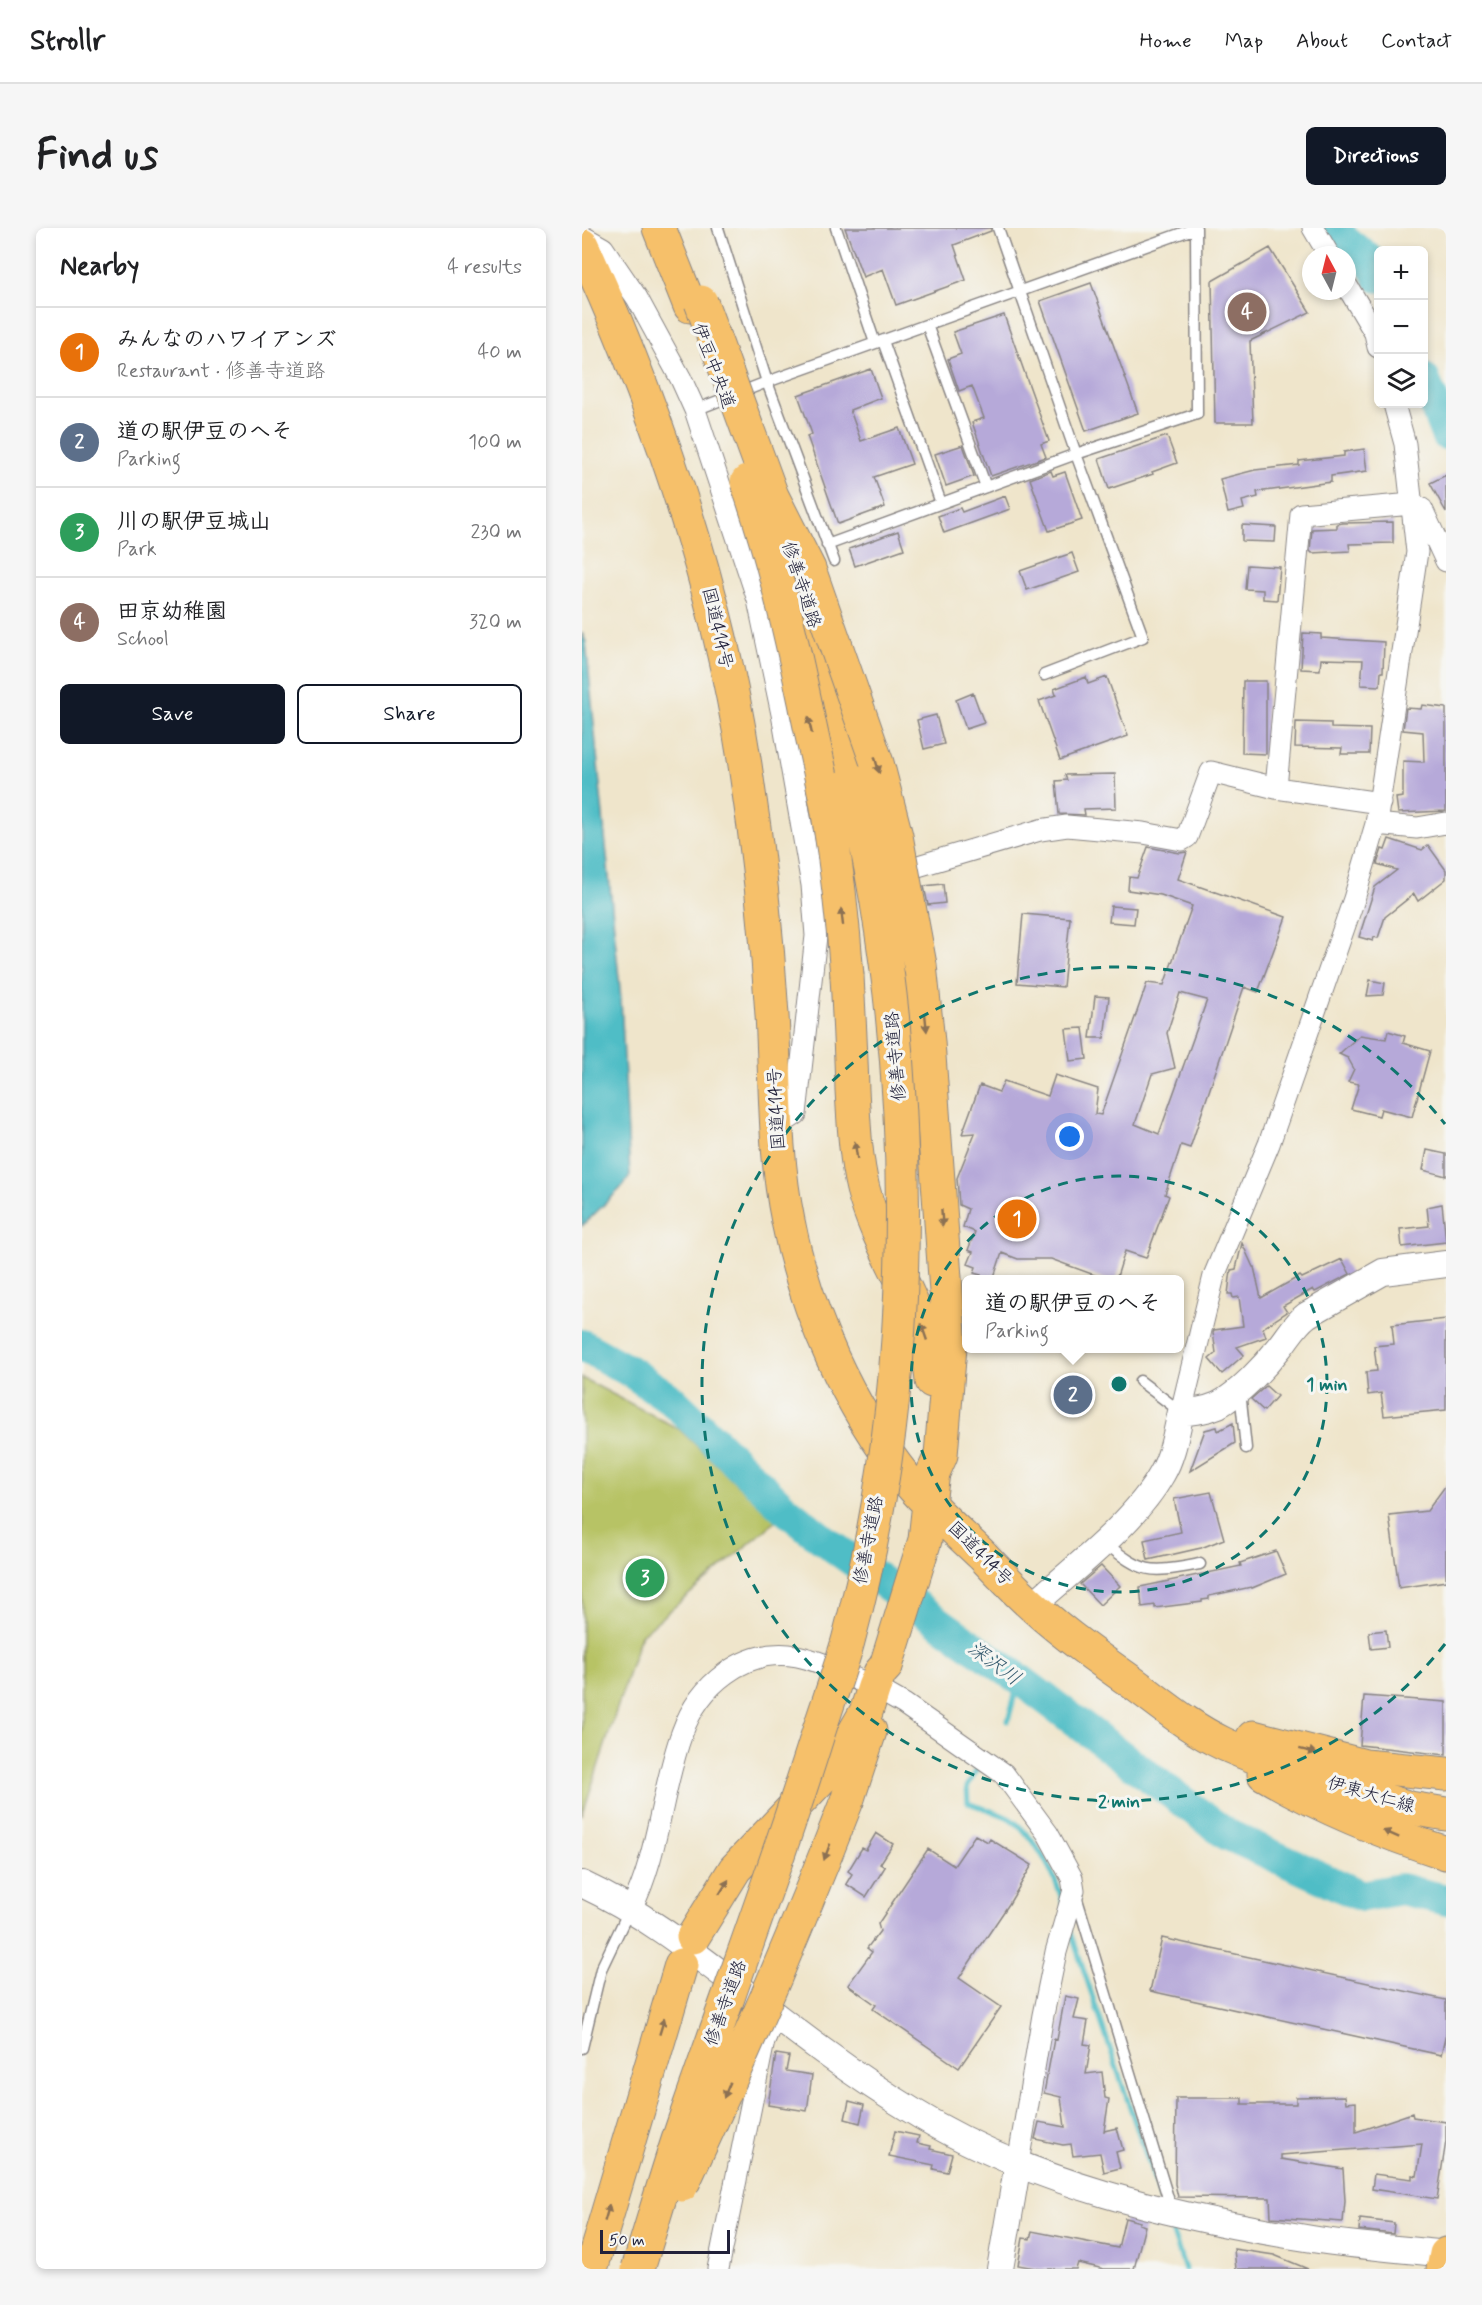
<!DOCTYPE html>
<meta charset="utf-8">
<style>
body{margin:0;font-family:Mynerve,"Klee One",sans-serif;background:#f6f6f6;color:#202124}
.controls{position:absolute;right:18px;top:18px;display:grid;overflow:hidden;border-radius:9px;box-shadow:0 3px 9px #0003}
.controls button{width:54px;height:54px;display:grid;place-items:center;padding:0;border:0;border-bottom:2px solid #e0e0e0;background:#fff;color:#202124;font:30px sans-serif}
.compass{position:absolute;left:720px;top:18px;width:54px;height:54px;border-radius:50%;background:#fff;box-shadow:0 3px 9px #0003;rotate:353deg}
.scale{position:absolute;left:18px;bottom:15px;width:130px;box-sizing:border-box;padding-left:6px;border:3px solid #22223b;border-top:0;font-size:16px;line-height:21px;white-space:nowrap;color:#22223b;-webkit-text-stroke:4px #f6f6f2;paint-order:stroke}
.you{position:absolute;left:488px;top:909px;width:21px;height:21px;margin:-15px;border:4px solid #fff;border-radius:50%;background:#1a73e8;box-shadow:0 0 0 9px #1a73e833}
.badge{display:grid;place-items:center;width:39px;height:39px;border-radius:50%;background:#111827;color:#fff;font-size:20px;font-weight:700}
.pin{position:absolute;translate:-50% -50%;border:3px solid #fff;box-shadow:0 2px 6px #0006}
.popup{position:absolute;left:380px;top:1047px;width:222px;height:78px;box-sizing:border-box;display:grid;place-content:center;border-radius:9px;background:#fff;filter:drop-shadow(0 2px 4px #0005);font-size:20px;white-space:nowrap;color:#757577}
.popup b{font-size:22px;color:#202124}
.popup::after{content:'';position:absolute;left:50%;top:100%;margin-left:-12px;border:12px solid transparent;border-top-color:#fff}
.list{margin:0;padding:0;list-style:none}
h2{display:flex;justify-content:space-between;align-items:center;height:78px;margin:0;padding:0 24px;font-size:26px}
h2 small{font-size:20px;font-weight:400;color:#757577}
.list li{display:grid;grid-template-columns:39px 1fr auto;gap:18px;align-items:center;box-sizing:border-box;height:90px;padding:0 24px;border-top:2px solid #e0e0e0}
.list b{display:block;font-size:22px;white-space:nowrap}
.list p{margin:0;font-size:20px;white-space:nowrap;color:#757577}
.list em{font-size:20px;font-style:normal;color:#757577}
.actions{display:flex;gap:12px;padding:18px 24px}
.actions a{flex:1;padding:14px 0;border:2px solid #111827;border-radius:9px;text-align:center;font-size:21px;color:#111827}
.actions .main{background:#111827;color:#fff}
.icon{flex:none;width:33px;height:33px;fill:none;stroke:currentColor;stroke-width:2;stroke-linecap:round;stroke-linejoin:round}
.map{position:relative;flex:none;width:864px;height:2041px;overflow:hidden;border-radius:9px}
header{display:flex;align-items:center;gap:36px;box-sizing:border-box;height:84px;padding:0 30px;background:#fff;border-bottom:2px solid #e0e0e0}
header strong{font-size:28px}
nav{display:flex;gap:33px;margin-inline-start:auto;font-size:21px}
.intro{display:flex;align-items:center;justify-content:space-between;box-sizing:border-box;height:144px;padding:0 36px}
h1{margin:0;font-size:42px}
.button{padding:15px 27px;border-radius:9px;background:#111827;color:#fff;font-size:21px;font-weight:700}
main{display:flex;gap:36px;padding:0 36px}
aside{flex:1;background:#fff;border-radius:9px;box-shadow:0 3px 9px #0003}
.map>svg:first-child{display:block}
</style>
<header>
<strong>Strollr</strong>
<nav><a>Home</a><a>Map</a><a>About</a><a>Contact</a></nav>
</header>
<div class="intro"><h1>Find us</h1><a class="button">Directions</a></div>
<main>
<aside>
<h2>Nearby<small>4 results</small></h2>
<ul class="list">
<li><span class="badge" style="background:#e8710a">1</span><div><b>みんなのハワイアンズ</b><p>Restaurant · 修善寺道路</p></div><em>40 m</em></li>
<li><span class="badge" style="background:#5c6f8a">2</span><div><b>道の駅伊豆のへそ</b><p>Parking</p></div><em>100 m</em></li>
<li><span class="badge" style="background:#2e9e5b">3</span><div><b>川の駅伊豆城山</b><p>Park</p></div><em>230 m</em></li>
<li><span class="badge" style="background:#8d6e63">4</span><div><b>田京幼稚園</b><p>School</p></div><em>320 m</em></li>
</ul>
<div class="actions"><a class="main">Save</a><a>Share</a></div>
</aside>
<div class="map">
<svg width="864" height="2041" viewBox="0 0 864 2041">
<rect width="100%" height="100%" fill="#f6f6f2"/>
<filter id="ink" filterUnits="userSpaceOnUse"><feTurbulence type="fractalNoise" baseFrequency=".0167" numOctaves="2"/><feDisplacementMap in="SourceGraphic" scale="12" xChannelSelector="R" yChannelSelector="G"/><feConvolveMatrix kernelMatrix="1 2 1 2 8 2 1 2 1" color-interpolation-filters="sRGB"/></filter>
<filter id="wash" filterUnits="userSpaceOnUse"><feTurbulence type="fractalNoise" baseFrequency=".008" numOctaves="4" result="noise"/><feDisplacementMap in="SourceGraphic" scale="24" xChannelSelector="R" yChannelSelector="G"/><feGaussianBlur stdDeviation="1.35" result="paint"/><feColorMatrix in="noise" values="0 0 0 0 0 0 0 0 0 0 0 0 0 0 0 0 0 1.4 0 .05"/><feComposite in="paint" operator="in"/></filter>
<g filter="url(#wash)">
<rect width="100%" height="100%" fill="#efe5cb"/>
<!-- green -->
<path fill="#b7c365" stroke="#6c7250" stroke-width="1.5" d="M0 1150 97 1201 194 1293 59 1407 0 1588Z"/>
<!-- water -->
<path fill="#4fbdc6" stroke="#387080" stroke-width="1.5" d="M0 405 4 414 39 771 48 948 38 961 0 998Z
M0 1111 34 1127 32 1145 0 1131Z"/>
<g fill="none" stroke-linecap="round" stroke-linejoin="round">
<!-- stream -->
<path stroke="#4fbdc6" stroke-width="5" d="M426 1493 437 1451
M396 1540 385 1559 386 1575C397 1579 422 1586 430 1592 454 1610 473 1646 481 1675
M488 1702 580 1974
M586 1991 603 2041"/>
<!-- river -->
<path stroke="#4fbdc6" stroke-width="32" d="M753 0 763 13 788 32 796 49
M842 151 864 206
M0 1117 49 1144 90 1172 203 1281 243 1313 437 1451 644 1606 780 1668 819 1661 864 1672"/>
</g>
<g id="blocks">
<!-- building -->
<path fill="#b6a9d9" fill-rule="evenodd" d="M263 0H409V3L372 17 384 52 314 77 301 41 281 49Z
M688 20 728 84 668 113 671 195H633L630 53Z
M509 55 556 185 504 203 458 73Z
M422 87 467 213 459 216 464 229 409 248 390 194 402 190 390 158 377 163 366 131 379 126 371 104Z
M289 141 299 170 268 182 279 213 317 200 330 236 292 249 303 279 256 296 225 208 230 206 216 167Z
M585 208 595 235 570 244 571 246 527 261 517 231Z
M381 217 392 248 364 258 353 226Z
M782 221 785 243 749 248V254L675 264 676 269 660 273 662 281 646 285 638 251 673 242 717 237V233L762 228V224Z
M469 243 471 248 483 244 500 292 467 303 448 251Z
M864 247V284L848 255Z
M423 268 428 281 362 305 356 288 378 280 380 284Z
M811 294V315L767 316 768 323 730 325 728 323 730 301 755 300V296L761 295Z
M660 297 694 299 693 314 660 313Z
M316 303 322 321 273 338 267 321Z
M490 325 497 344 445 362 438 343Z
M665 337 698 339 695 372 681 371V362L663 361Z
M721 405 739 406V410L802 414 801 444H799L798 458 779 457 781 432 739 431 738 442 719 441Z
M504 449 506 456 525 449 546 508 478 532 457 473 474 467 472 461Z
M661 453H684V526L660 525Z
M391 465 402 495 384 501 374 472Z
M840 477 864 480V583L816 585 814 570 821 569V533L842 534 841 504 821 502 824 480 839 481Z
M354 487 362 516 342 521 335 492Z
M714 494 749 495V500L788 501 787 526H759L760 520 713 519Z
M533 546 534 580 502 581 503 587 477 586 474 553 485 552 483 547Z
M807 611 840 622 846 617 864 642V651L836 673 832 666 803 689 796 710 792 709 791 713 777 709 793 659 815 642 795 636 800 621 803 622Z
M566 619 598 625 605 624 596 651 704 689 676 764 662 759 608 920 599 917 583 966 587 968 564 1030 543 1023 534 1052H526L469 1031H436L420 1025 411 1052H397L399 1047 392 1045 394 1039 386 1036 391 1024 386 1022 393 1004 381 999 386 981 377 977 375 950 393 905 380 906 398 857 417 864 422 853 466 868 473 847 516 861 513 886 519 887 565 755 582 757 610 678 579 667 546 662 547 649 555 650ZM598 765 625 772 577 906 553 896 570 846 593 840 585 805Z
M361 656 363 675 346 677 342 658Z
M529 678 554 680 552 696 527 694Z
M441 686 488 690 481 759 435 755Z
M788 752 803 755 801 767 785 768Z
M513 768 527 769 522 810H508Z
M501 800 505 831 488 833 484 801Z
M806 803 823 808 821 815 848 823 830 889 799 881 797 888 769 881 777 856 766 854 772 841 766 830 757 826 778 807 804 811Z
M845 922 864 926V948L841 942Z
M860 976 864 1014 820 1019 818 1001 847 998 845 979Z
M660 1015 671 1039H672L679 1070 718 1048 720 1050 760 1031 768 1046 733 1064 731 1061 701 1078 705 1084 681 1100 684 1109 655 1119 662 1127 640 1146 627 1131 634 1125 631 1104 632 1102 661 1098 657 1069 651 1070 650 1066H646L649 1042 654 1041Z
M864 1091V1182L802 1188 799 1165 786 1167 784 1144 795 1143 792 1118 812 1116 810 1097Z
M684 1158 695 1168 682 1183 669 1171Z
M651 1195 653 1215 608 1243 623 1202 635 1199 636 1203Z
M864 1257V1353L817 1360 807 1287 845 1283Z
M629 1264 642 1311 619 1320 566 1332 562 1312 599 1304 592 1271Z
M694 1323 704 1346 670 1360 669 1359 627 1368V1371L620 1372V1374L573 1380V1377L560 1379 558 1359 659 1338 658 1335Z
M519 1338 538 1358 518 1377 498 1356Z
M804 1402 806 1419 789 1421 787 1404Z
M782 1468 864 1474V1527L778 1517Z
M294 1605 311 1616 298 1636 303 1639 284 1669 264 1656 270 1646 266 1643 280 1620 284 1622Z
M393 1607 406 1614 408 1611 450 1637 427 1676 377 1750 419 1779 377 1840 291 1781 294 1777 266 1757 290 1724 285 1720 298 1703 296 1696 346 1621 372 1638Z
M580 1710 864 1772V1806L859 1827 568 1763Z
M483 1768 497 1771 492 1791 506 1793 502 1816 509 1817 504 1846 520 1844 523 1870 527 1871 522 1903 535 1900 541 1922 534 1924 538 1940 522 1944 518 1925 491 1928 489 1916 481 1917 453 1911 457 1894 483 1899 479 1869 462 1865 472 1811 475 1812Z
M194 1826 207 1828 204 1843 230 1847 225 1883 186 1877Z
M763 1868 764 1875 774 1874V1904L830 1885 831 1889 864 1894V1913L855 1971 790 1961 792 1946 830 1951V1947L835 1948 840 1916 699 1927V1931L761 1941 763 1973 761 1994 689 1989 688 1970 596 1969 593 1956 594 1870H660V1876H714V1869Z
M267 1873 282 1877 278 1895 263 1891Z
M313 1903 337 1908 335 1915 349 1918 348 1921 370 1926 365 1944 351 1941 352 1937 307 1928Z
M543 1990 558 1994 557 1996 563 1998 552 2041H522L496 2035 494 2041H458L436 2037 441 2010 448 2011 450 2003 536 2020Z
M778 1991 812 1995 811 2006 777 2002Z
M652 2021 692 2027 726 2041H654Z"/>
</g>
</g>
<g filter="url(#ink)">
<use href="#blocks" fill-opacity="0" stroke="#888483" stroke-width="1.5"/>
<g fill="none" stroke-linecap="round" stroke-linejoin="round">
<defs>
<path id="service" d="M136 0 185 154 252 333
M254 0 293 115
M416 0 494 226 561 409 462 447
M345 97 404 259
M301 113 359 275
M113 182 185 154 614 0 615 186 494 226 245 317
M558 1153 599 1184
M658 1163 664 1220
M522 1314C563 1347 567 1345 618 1336
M494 1668 590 1983
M0 1820 19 1741 42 1693"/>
<path id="minor" d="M731 0 747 27
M0 8 21 20 55 70 99 151 113 182 176 372 200 486 230 657 234 708 214 886 196 898
M765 58 793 105 796 119
M694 560 719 286 830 276 840 281 864 333
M794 596 835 600 864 595
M310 643 336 638 458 602 485 598 561 605 600 612 605 609 629 544 694 560 798 575
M599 1184 632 1048 687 916 772 671 794 596 835 324 823 216 812 176
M301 1464 322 1476 422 1546 466 1606 490 1650 492 1662 474 1724 461 1787 436 1935
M49 1681C77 1626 79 1562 100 1505 117 1457 162 1419 215 1428 241 1433 267 1449 292 1459
M136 2041 182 1813 189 1796"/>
<path id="tertiary" d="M450 1378C491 1341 553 1294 580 1246 591 1227 594 1205 599 1184 612 1184 624 1182 636 1177 657 1166 683 1138 698 1119 707 1108 713 1096 725 1087L801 1044 864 1036
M0 1656C58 1683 106 1720 157 1759 212 1802 269 1846 329 1882 446 1955 595 1990 730 2011 774 2018 819 2021 864 2026
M418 2041 436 1935"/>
<path id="primary" d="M716 1545 828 1580 864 1586"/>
<path id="trunk" d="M0 17C76 183 135 356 163 537 176 620 185 704 190 787 194 855 192 926 206 993 224 1085 266 1178 325 1252 347 1279 375 1303 401 1328 417 1345 434 1363 452 1379 483 1407 517 1431 551 1455 580 1476 608 1500 640 1515 665 1527 691 1535 716 1545
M304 1438 343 1312 347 1275
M671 1509 783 1538 864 1546
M682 1546C739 1579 802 1605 864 1625
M861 2041 864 2026"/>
<path id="motorway" d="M77 0 108 78
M232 399 254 473 270 552
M338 737 346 814 368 1119 359 1227 351 1245 347 1275
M265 748C267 786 269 824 270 862 272 895 273 928 281 961 299 1030 346 1079 350 1153
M266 1570 288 1503
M111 1709 153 1641 251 1538 267 1514 284 1484 292 1459 298 1445 304 1438
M9 2041 99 1737"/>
</defs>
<!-- service casing -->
<use href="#service" stroke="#888483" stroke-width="13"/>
<!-- minor casing -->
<use href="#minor" stroke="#888483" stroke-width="23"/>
<!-- tertiary casing -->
<use href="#tertiary" stroke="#888483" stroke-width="28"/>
<!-- primary casing -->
<use href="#primary" stroke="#888483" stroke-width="35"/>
<!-- trunk casing -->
<use href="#trunk" stroke="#888483" stroke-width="35"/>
<!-- motorway casing -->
<use href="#motorway" stroke="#888483" stroke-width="35"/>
<!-- service -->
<use href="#service" stroke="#fff" stroke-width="10"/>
<!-- minor -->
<use href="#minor" stroke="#fff" stroke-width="21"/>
<!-- tertiary -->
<use href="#tertiary" stroke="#fff" stroke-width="26"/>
<!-- primary -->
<use href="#primary" stroke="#f6c06b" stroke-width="33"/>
<!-- trunk -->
<use href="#trunk" stroke="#f6c06b" stroke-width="33"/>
<!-- motorway -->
<use href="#motorway" stroke="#f6c06b" stroke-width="33"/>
<defs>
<path id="motorway-bridge" d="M119 74 190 268 227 341 295 535 314 608 338 737
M165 254C190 325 207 399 223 474 230 511 240 548 246 585 255 639 261 693 265 748
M100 1957C160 1830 215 1701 266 1570
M56 2041C73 1987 88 1933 107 1880 150 1756 196 1634 235 1509 245 1477 257 1445 266 1413 340 1139 336 828 270 552"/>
</defs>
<!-- motorway-bridge casing -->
<use href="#motorway-bridge" stroke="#888483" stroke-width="35" stroke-linecap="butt"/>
<!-- motorway-bridge -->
<use href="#motorway-bridge" stroke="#f6c06b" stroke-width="33"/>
</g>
<!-- one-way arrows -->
<defs><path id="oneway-solid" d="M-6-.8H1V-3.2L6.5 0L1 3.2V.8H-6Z" transform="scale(1.5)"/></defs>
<g fill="#8c7153">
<use href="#oneway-solid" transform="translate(228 497) rotate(-102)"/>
<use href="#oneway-solid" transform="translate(295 537) rotate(74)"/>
<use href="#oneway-solid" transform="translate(260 689) rotate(-97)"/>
<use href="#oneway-solid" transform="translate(344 795) rotate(84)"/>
<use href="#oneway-solid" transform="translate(274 922) rotate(-98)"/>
<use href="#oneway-solid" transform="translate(360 990) rotate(86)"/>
<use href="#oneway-solid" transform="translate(342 1104) rotate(-109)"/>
<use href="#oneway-solid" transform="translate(726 1523) rotate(14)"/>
<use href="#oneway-solid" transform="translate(809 1606) rotate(-156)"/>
<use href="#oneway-solid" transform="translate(245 1624) rotate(111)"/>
<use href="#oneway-solid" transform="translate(142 1659) rotate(-58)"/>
<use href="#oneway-solid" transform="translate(80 1798) rotate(-73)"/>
<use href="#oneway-solid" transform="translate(145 1862) rotate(113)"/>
<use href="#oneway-solid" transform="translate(25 1985) rotate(-74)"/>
</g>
</g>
<!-- distance rings -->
<g fill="none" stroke="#0f766e" stroke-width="3" stroke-dasharray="10 8">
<circle cx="537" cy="1156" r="208"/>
<path d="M863 1416A417 417 0 1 1 863 896"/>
</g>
<g text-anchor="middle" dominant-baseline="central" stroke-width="6" stroke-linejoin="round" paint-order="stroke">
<!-- street labels -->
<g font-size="18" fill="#22223b" stroke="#f6f6f2">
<text transform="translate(131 138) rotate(69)">伊豆中央道</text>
<text transform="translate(219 357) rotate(72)">修善寺道路</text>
<text transform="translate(135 400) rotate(77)">国道414号</text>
<text transform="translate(314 828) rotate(-95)">修善寺道路</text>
<text transform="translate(195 881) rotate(-93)">国道414号</text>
<text transform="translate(287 1312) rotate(-79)">修善寺道路</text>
<text transform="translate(398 1326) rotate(45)">国道414号</text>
<text transform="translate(789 1567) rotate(16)">伊東大仁線</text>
<text transform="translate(144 1775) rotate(-70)">修善寺道路</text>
</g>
<!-- water labels -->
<g font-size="20" font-style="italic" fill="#32586c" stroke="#f6f6f2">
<text transform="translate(412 1436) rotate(36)">深沢川</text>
</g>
</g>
<circle cx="537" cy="1156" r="9" fill="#0f766e" stroke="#f6f6f2" stroke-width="3"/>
<g font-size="18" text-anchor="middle" font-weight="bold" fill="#0f766e" stroke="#f6f6f2" stroke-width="6" stroke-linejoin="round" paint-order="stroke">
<text x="745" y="1162">1 min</text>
<text x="537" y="1579">2 min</text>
</g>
</svg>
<div class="controls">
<button>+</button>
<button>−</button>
<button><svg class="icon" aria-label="layers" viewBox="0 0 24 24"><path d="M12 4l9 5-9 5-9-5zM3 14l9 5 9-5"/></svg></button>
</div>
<svg class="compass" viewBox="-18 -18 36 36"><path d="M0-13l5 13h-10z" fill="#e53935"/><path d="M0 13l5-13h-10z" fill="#757577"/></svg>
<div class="scale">50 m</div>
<div class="you"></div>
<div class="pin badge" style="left:435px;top:991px;background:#e8710a">1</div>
<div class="pin badge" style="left:491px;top:1167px;background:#5c6f8a">2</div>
<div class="popup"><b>道の駅伊豆のへそ</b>Parking</div>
<div class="pin badge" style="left:63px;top:1350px;background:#2e9e5b">3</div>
<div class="pin badge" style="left:665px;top:84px;background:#8d6e63">4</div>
</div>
</main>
